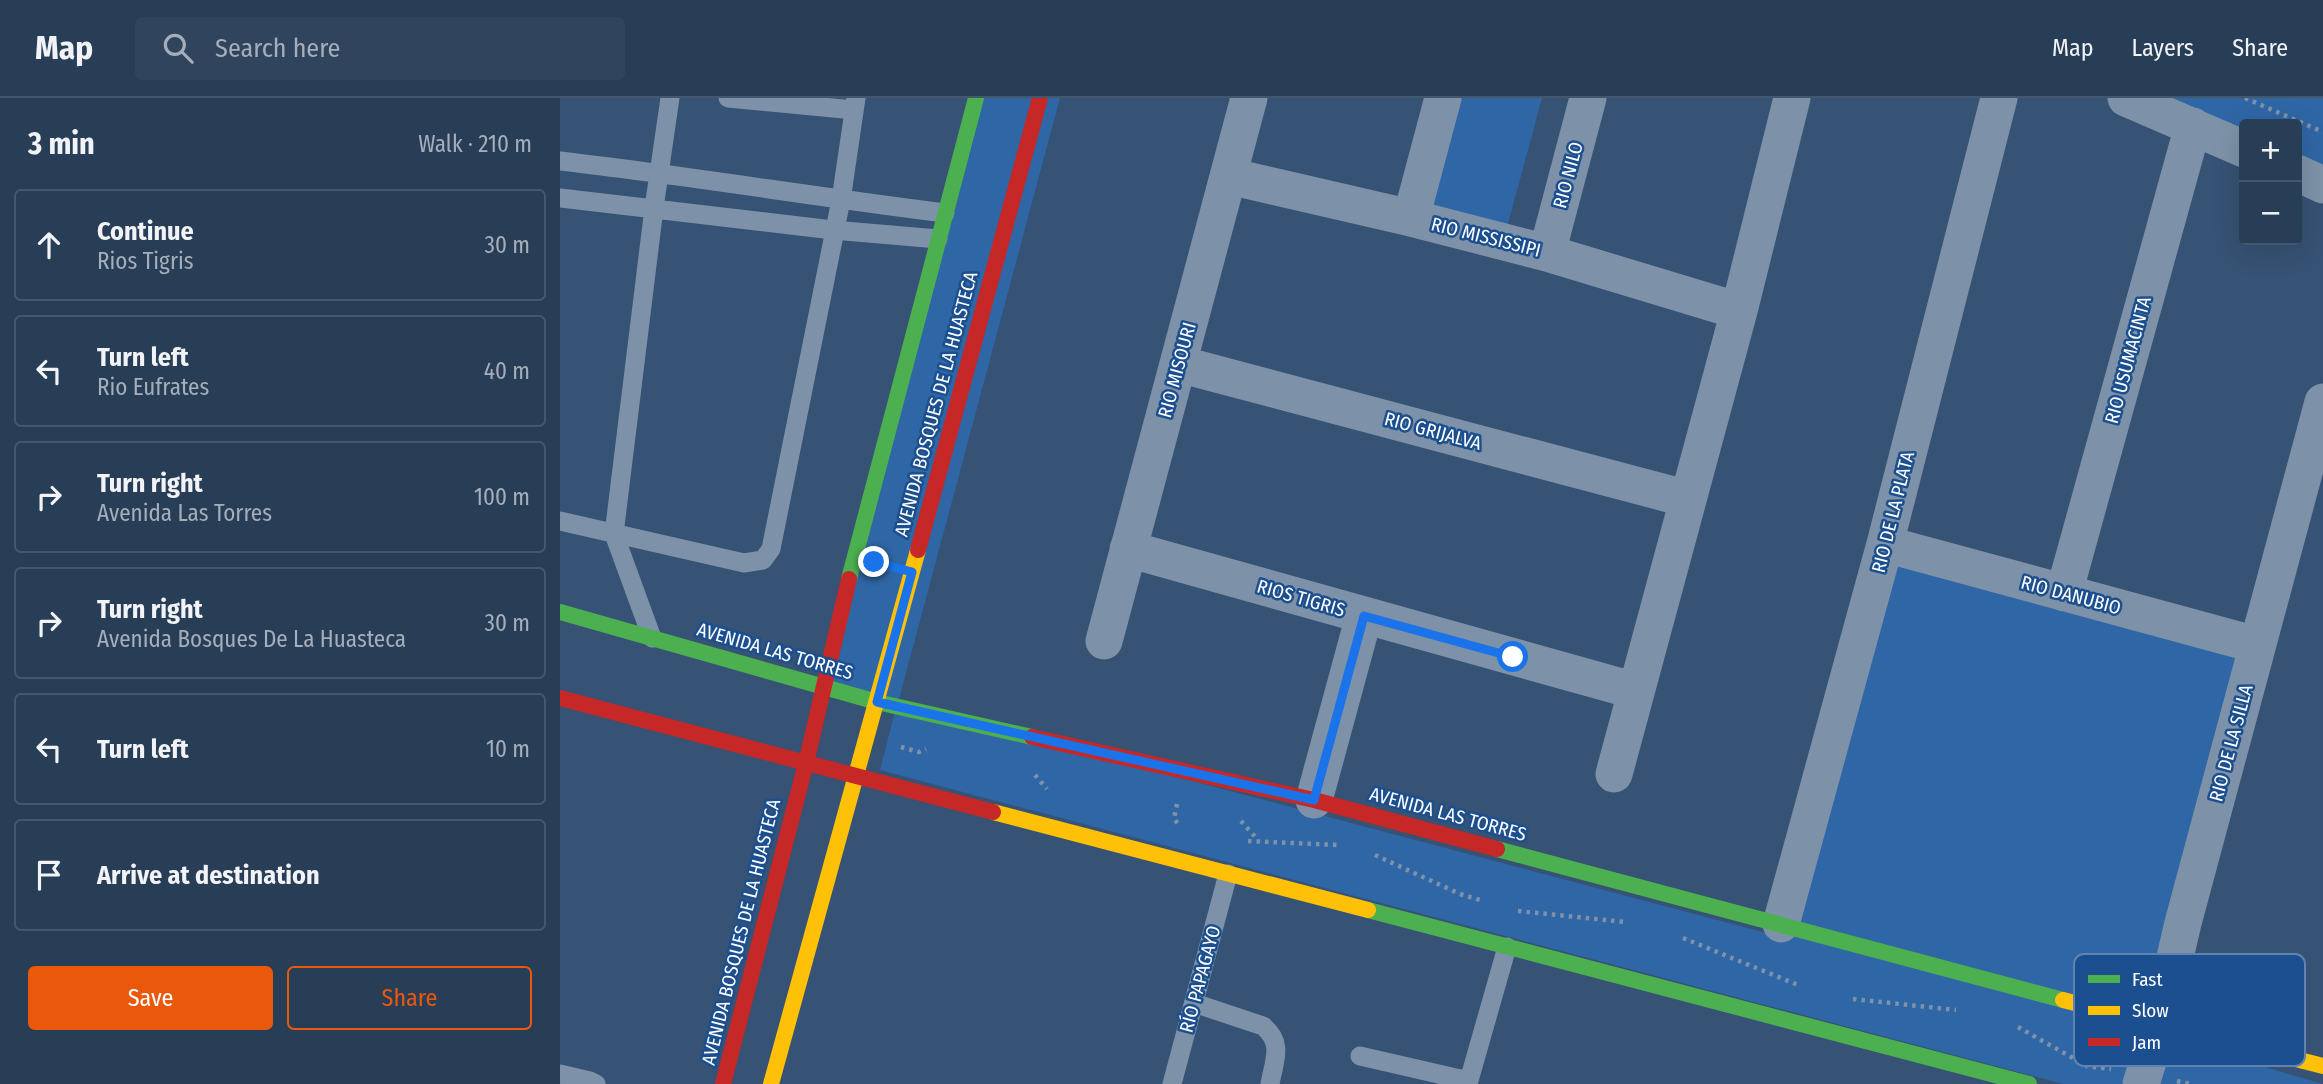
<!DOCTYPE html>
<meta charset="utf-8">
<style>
body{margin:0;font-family:"Fira Sans Condensed",sans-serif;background:#30455d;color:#f1f3f6}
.controls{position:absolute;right:21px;top:21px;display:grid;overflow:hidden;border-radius:7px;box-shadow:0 7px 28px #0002}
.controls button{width:63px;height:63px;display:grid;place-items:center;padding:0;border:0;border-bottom:2px solid #44576d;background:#283e57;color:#f1f3f6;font:35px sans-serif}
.stop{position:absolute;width:21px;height:21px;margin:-16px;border:5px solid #1a73e8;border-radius:50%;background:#fff}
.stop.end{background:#1a73e8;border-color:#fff;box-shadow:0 2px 7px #0008}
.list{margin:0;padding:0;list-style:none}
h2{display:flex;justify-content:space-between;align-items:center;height:91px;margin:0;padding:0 28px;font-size:30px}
h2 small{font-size:23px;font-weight:400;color:#a5aeba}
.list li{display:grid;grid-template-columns:46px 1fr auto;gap:21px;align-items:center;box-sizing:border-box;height:112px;margin:0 14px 14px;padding:0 14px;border:2px solid #44576d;border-radius:7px}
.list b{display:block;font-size:26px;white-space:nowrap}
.list p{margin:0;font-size:23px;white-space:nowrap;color:#a5aeba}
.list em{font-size:23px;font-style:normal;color:#a5aeba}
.actions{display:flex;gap:14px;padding:21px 28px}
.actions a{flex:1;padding:16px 0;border:2px solid #ea580c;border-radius:7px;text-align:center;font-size:24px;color:#ea580c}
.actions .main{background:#ea580c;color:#fff}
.icon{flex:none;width:38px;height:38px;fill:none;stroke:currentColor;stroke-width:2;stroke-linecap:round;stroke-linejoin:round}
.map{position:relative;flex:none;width:1763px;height:986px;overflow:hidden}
header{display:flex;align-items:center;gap:42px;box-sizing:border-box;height:98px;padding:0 35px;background:#283e57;border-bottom:2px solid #44576d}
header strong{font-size:33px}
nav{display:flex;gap:38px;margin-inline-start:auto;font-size:24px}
.search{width:490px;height:63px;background:#30455d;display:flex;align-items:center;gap:18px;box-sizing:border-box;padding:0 24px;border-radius:7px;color:#a5aeba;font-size:26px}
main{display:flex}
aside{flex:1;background:#283e57}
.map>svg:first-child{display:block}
</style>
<header>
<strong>Map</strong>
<div class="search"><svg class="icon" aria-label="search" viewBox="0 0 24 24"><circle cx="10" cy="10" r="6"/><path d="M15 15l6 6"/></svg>Search here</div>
<nav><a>Map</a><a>Layers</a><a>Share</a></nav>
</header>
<main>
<aside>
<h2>3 min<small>Walk · 210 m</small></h2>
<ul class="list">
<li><svg class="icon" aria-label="ahead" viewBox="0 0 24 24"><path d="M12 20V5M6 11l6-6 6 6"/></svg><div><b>Continue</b><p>Rios Tigris</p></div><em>30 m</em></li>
<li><svg class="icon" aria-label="left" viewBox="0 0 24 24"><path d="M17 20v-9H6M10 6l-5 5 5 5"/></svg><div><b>Turn left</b><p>Rio Eufrates</p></div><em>40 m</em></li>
<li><svg class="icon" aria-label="right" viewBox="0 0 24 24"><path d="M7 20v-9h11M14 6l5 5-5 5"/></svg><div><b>Turn right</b><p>Avenida Las Torres</p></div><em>100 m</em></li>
<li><svg class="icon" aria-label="right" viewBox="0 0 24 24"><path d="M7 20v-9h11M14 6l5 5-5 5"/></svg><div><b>Turn right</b><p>Avenida Bosques De La Huasteca</p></div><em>30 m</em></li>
<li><svg class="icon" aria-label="left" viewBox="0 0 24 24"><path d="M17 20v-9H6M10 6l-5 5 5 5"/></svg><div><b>Turn left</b></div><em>10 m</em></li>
<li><svg class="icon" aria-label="arrive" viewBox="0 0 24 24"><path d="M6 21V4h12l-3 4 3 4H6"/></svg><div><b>Arrive at destination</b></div></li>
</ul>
<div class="actions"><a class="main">Save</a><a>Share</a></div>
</aside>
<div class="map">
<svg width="1763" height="986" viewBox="0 0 1763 986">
<rect width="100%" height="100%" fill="#365274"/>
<!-- green -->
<path fill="#2f66a5" d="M414 0H500L338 605 1214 837 1316 460 1694 554 1574 986H1503L320 672 337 605 261 586Z
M889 0H982L945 137 859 114Z
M1589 0H1763V76L1737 65V26H1684V42Z
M1626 946 1763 986H1592L1601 963Z"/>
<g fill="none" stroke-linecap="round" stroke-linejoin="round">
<!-- path -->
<path stroke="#7d92a8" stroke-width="4.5" stroke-dasharray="3.5 5" stroke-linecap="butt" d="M1685 0 1763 34
M341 649 359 654 366 651
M475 677 487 691
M617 706 614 720 619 728
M681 723 698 742
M688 743 777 747
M815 757 900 796 923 803
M958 813 1065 824
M1123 840 1238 887
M1293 901 1396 912
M1458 929 1527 968 1551 971
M1617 983 1630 986"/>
<!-- lane -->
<path stroke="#7d92a8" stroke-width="19" d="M168 0 294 12
M0 63C129 78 256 99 385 115
M0 100 273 132 378 141
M0 423 184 465 203 462 211 451 281 102 296 0
M92 540 54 436 94 110 110 0
M634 905 703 928C724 945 714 963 710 986
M800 958 909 983
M0 976 30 983 36 986
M612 986 668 776
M908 986 947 849"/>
<!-- street -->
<path stroke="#7d92a8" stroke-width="37" d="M1566 0 1684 51
M1737 75 1763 87
M669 78 851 120 987 155 1179 213
M851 120 883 0
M987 155 1028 0
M619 266 1128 401
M1325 446 1697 547
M568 451 1076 593
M1504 495 1633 28
M544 543 689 0
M1054 676 1179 213 1232 0
M754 702 804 518
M1221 826 1325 446 1439 0
M1581 986 1599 928 1623 825 1763 304"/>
<!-- fast -->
<path stroke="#4caf50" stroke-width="16" d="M289 481 416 0
M0 514 317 604 472 639
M937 751 1503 902
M808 812 1469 986"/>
<!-- slow -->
<path stroke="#ffc107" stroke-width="16" d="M433 714 808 812
M1503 902 1763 968
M211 986 358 452"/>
<!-- jam -->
<path stroke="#c62828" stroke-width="16" d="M358 452 480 0
M0 600 433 714
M472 639 754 702 937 751
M163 986 246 665 289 481"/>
</g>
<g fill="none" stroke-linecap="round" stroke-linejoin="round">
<!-- route -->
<path stroke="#1a73e8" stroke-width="9" d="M314 464 352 474 317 604 754 702 804 518 953 559"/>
</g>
<g text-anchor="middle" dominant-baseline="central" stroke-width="5" stroke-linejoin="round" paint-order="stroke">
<!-- street labels -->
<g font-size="19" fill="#fff" stroke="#1b4f8f">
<text transform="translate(1008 77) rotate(-75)">RIO NILO</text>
<text transform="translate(926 139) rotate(14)">RIO MISSISSIPI</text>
<text transform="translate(1568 262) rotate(-75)">RIO USUMACINTA</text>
<text transform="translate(617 272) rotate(-75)">RIO MISOURI</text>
<text transform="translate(376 306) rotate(-75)">AVENIDA BOSQUES DE LA HUASTECA</text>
<text transform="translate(873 333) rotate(15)">RIO GRIJALVA</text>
<text transform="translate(1333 414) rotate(-76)">RIO DE LA PLATA</text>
<text transform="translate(1511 497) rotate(15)">RIO DANUBIO</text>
<text transform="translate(741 500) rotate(16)">RIOS TIGRIS</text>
<text transform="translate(215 553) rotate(16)">AVENIDA LAS TORRES</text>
<text transform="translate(1671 645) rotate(-75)">RIO DE LA SILLA</text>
<text transform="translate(888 716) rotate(15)">AVENIDA LAS TORRES</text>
<text transform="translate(181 834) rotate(-76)">AVENIDA BOSQUES DE LA HUASTECA</text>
<text transform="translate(640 881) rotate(-75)">RÍO PAPAGAYO</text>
</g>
</g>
<!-- legend -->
<rect x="1514" y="856" width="231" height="112" rx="10" fill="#1b4f8f" stroke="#5f84b1" stroke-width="2"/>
<rect x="1528" y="877" width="32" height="8" fill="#4caf50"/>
<rect x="1528" y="908" width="32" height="9" fill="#ffc107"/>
<rect x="1528" y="940" width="32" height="8" fill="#c62828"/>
<g font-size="19" fill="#fff">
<text x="1572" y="888">Fast</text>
<text x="1572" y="919">Slow</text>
<text x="1572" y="951">Jam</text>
</g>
</svg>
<div class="controls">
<button>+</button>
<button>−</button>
</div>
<div class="stop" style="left:953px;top:559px"></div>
<div class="stop end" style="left:314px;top:464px"></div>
</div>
</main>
